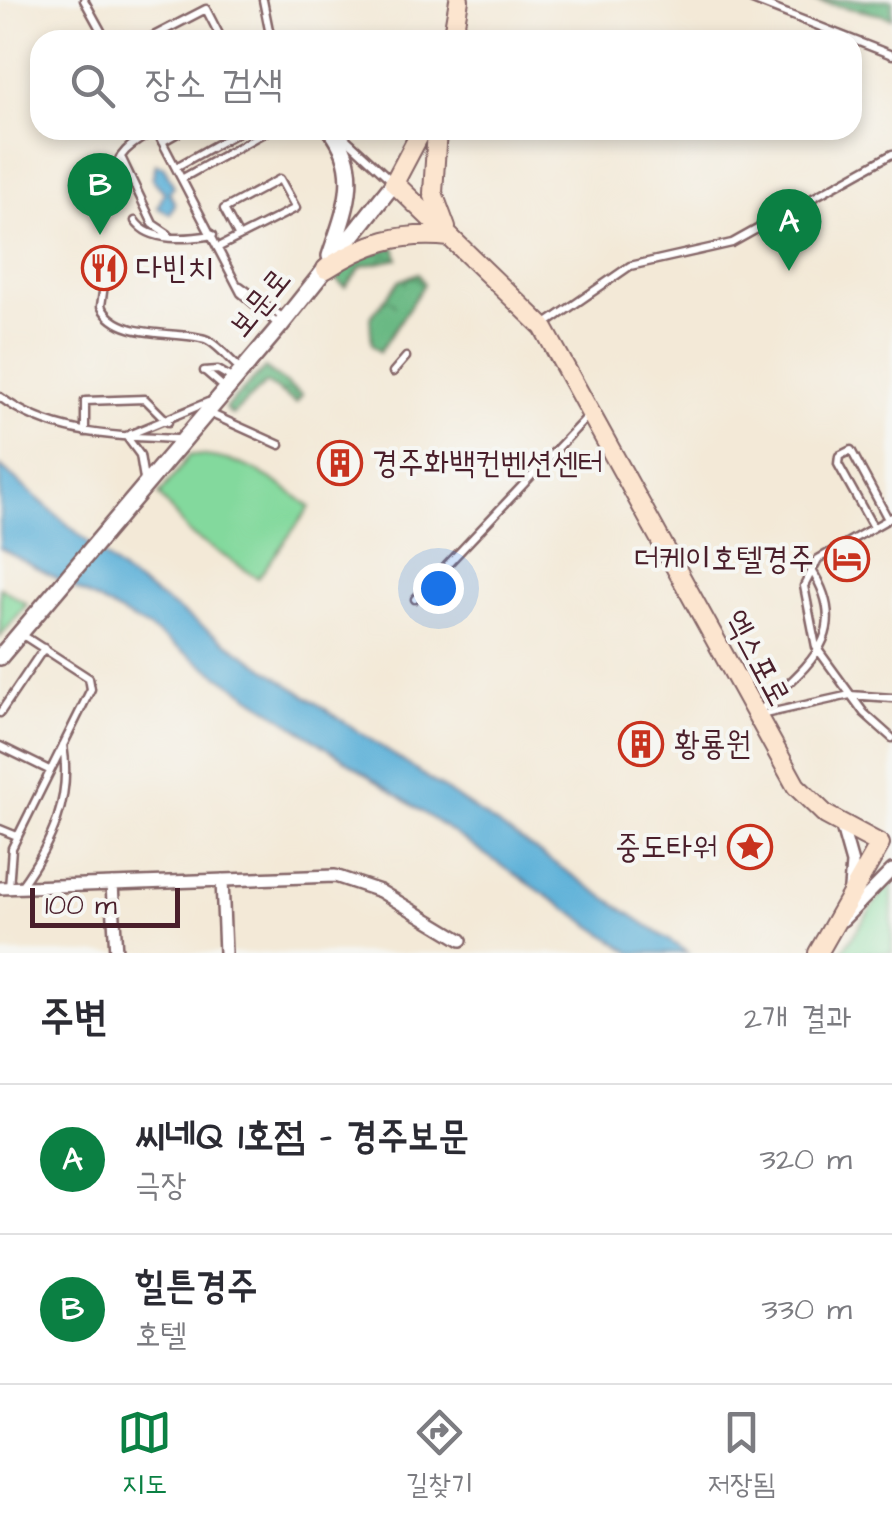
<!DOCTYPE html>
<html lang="ko">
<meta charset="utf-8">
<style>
body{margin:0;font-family:"Architects Daughter","Poor Story",sans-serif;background:#f7f7f7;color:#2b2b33}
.scale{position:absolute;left:30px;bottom:25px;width:150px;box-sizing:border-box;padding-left:10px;border:5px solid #4a1f2b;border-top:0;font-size:28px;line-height:35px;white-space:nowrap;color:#4a1f2b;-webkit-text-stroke:8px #f6f6f2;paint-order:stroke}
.you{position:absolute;left:438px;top:588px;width:35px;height:35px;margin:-25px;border:8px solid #fff;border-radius:50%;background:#1a73e8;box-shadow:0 0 0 15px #1a73e833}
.badge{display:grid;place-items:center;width:65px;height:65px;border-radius:50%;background:#0b8043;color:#fff;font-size:32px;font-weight:700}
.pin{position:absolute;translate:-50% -82px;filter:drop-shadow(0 2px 5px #0008)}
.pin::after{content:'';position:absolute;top:52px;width:35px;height:30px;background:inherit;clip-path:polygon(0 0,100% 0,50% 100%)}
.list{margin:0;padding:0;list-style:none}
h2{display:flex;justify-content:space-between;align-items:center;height:130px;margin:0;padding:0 40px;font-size:42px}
h2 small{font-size:32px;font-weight:400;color:#7c7c81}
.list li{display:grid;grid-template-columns:65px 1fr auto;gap:30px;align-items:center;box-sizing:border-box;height:150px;padding:0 40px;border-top:2px solid #e1e1e2}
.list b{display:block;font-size:38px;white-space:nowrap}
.list p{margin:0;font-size:32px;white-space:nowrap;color:#7c7c81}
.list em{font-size:32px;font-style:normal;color:#7c7c81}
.icon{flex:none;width:55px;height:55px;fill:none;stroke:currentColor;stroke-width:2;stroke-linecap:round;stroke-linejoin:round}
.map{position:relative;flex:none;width:892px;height:953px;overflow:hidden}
.search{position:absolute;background:#fff;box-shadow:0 5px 15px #0003;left:30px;right:30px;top:30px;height:110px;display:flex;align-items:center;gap:25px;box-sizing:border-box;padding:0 35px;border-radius:30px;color:#7c7c81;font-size:38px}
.sheet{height:430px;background:#fff}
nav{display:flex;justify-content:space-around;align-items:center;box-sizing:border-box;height:140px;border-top:2px solid #e1e1e2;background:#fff;font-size:28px;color:#7c7c81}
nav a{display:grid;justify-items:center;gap:5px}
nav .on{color:#0b8043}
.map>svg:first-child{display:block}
</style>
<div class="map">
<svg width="892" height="953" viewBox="0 0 892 953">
<defs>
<pattern id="forest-crowns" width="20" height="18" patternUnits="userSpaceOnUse" patternTransform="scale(2.5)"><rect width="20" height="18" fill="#6ab984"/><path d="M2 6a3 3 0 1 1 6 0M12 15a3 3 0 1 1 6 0" fill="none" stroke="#59966c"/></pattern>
</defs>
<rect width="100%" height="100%" fill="#f6f6f2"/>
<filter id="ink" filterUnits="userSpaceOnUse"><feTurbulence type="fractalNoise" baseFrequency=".01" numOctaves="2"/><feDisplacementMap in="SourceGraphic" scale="20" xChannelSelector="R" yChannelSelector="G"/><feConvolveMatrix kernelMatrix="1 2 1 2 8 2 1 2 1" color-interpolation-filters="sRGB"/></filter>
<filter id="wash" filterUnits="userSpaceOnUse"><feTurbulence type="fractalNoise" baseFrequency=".0048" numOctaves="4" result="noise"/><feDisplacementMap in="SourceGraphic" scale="40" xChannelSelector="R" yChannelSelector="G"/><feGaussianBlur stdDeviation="2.25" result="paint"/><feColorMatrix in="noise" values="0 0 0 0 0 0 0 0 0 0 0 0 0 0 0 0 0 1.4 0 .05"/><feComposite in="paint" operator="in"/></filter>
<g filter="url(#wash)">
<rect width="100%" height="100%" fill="#f3e9d7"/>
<!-- forest -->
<path fill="url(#forest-crowns)" stroke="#5a6c58" stroke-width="2.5" d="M810 0H892V18L882 15Z
M395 247 398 259 362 266 345 287 335 279 353 259Z
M418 273 424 284 380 352 372 345 370 318 399 281Z
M265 368 302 395 296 403 266 383 232 415 225 408Z"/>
<!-- park -->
<path fill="#83d99d" stroke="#667c64" stroke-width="2.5" d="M190 455C240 456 273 477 310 507L258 578 190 534 159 495Z
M0 587 27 604 0 637Z
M892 878V953H841Z"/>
<!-- water -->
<path fill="#5cb0d8" stroke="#536882" stroke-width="2.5" d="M156 164 164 167 174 187 169 192 175 204 170 214 158 208 164 192 152 179Z
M0 466 126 575 688 953H632L150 629 0 548Z"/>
</g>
<g filter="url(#ink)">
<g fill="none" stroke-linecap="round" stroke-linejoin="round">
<defs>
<path id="service" d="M84 0 106 40
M263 0 271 40
M752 0 892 55
M146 40 206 9 222 40
M156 130 241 293 280 326
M341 134 391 180
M162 142 183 130
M122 159 153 224 168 234
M176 167 242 130
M183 178 269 130
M115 183C111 155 134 142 156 130
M135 221C150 243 188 239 213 235
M219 247 296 208 280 179 224 209 239 237
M104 285 101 306C118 341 177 330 205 339 217 343 231 362 242 370
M240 286 286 320
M543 326 630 266 732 243 892 154
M204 371 218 370 235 380
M205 371 226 389
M393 372 406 357
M0 397C52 436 116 436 179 439
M209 413 280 445
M85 432V401L145 399 168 422
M144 479 140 455 126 436 208 402
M892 517 818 559 804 586 816 647 864 713 892 738
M873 527 838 464 839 456 851 450 888 519
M415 599 588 416
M759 712C805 666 855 637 811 569
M0 713 44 648
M760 715 850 695 892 698
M0 746 49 770
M0 829 17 836
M21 886C52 843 72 799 63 745
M9 888 12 848 91 689 89 678 21 634"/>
<path id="minor" d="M841 824 852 863 850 888
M222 880 225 953
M112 884 116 953
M0 888 335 876 380 891 461 940
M843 920 892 870"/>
<path id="tertiary" d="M330 256C345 211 363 171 331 130
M0 657 280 326 394 183"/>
<path id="secondary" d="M452 40 459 0
M422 130 394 183 543 327 796 786 826 815 880 844 818 953
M437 130 433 193 446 228
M326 269C367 242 401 232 450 237"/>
</defs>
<!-- service casing -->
<use href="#service" stroke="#856667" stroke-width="11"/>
<!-- minor casing -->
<use href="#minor" stroke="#856667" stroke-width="16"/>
<!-- tertiary casing -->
<use href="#tertiary" stroke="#856667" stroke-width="20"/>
<!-- secondary casing -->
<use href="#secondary" stroke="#856667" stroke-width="22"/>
<!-- service -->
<use href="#service" stroke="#fff" stroke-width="6"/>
<!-- minor -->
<use href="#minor" stroke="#fff" stroke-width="11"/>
<!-- tertiary -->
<use href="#tertiary" stroke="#fff" stroke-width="15"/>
<!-- secondary -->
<use href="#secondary" stroke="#fce5cf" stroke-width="18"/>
</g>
</g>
<!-- icons -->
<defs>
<symbol id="restaurant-ring" viewBox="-11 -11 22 22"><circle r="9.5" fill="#f6f6f2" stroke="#c8321e" stroke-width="1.5"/><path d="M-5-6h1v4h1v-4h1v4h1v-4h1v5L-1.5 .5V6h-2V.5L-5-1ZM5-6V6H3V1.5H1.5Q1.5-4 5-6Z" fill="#c8321e"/></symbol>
<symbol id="building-ring" viewBox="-11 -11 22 22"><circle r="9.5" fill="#f6f6f2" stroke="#c8321e" stroke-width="1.5"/><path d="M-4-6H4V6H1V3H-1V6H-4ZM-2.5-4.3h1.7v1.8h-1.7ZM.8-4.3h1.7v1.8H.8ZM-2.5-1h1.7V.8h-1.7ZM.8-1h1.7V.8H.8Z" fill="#c8321e"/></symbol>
<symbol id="hotel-ring" viewBox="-11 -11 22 22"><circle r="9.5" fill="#f6f6f2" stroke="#c8321e" stroke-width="1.5"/><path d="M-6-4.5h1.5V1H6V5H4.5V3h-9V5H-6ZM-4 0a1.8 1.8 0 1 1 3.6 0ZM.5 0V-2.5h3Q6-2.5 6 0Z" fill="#c8321e"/></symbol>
<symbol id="sight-ring" viewBox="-11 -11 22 22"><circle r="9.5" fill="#f6f6f2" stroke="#c8321e" stroke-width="1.5"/><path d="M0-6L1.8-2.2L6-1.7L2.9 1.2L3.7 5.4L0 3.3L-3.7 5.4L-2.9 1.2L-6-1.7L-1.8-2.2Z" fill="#c8321e"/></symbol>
</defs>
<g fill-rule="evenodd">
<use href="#restaurant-ring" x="79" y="243" width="50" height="50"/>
<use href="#building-ring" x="315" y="438" width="50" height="50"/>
<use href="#hotel-ring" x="822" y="534" width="50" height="50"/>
<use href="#building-ring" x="616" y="719" width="50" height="50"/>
<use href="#sight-ring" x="725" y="822" width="50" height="50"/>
</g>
<g text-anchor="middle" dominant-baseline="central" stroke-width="8" stroke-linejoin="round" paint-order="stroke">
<!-- poi labels -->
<g font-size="32" fill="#4a1f2b" stroke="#f6f6f2" text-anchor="start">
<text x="136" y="268">다빈치</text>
<text x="372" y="463">경주화백컨벤션센터</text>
<text x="814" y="559" text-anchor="end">더케이호텔경주</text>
<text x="674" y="744">황룡원</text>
<text x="718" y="847" text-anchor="end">중도타워</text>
</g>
<!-- street labels -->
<g font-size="32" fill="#4a1f2b" stroke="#f6f6f2">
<text transform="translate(260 303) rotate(-51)">보문로</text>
<text transform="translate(757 658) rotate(62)">엑스포로</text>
</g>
</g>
</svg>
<div class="scale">100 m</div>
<div class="you"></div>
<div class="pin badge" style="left:789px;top:271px">A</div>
<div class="pin badge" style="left:100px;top:235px">B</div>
<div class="search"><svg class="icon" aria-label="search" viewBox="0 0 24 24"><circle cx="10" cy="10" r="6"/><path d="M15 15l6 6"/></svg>장소 검색</div>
</div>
<section class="sheet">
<h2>주변<small>2개 결과</small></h2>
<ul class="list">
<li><span class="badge">A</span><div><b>씨네Q 1호점 - 경주보문</b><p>극장</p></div><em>320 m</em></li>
<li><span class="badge">B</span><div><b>힐튼경주</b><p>호텔</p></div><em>330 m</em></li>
</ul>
</section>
<nav>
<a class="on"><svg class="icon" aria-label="map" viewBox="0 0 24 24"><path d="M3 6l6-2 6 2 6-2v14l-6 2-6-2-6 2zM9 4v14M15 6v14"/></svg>지도</a>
<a><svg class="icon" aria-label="directions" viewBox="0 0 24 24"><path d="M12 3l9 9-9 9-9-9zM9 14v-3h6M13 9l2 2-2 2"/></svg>길찾기</a>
<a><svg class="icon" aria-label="saved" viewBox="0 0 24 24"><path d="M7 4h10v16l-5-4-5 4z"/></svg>저장됨</a>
</nav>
